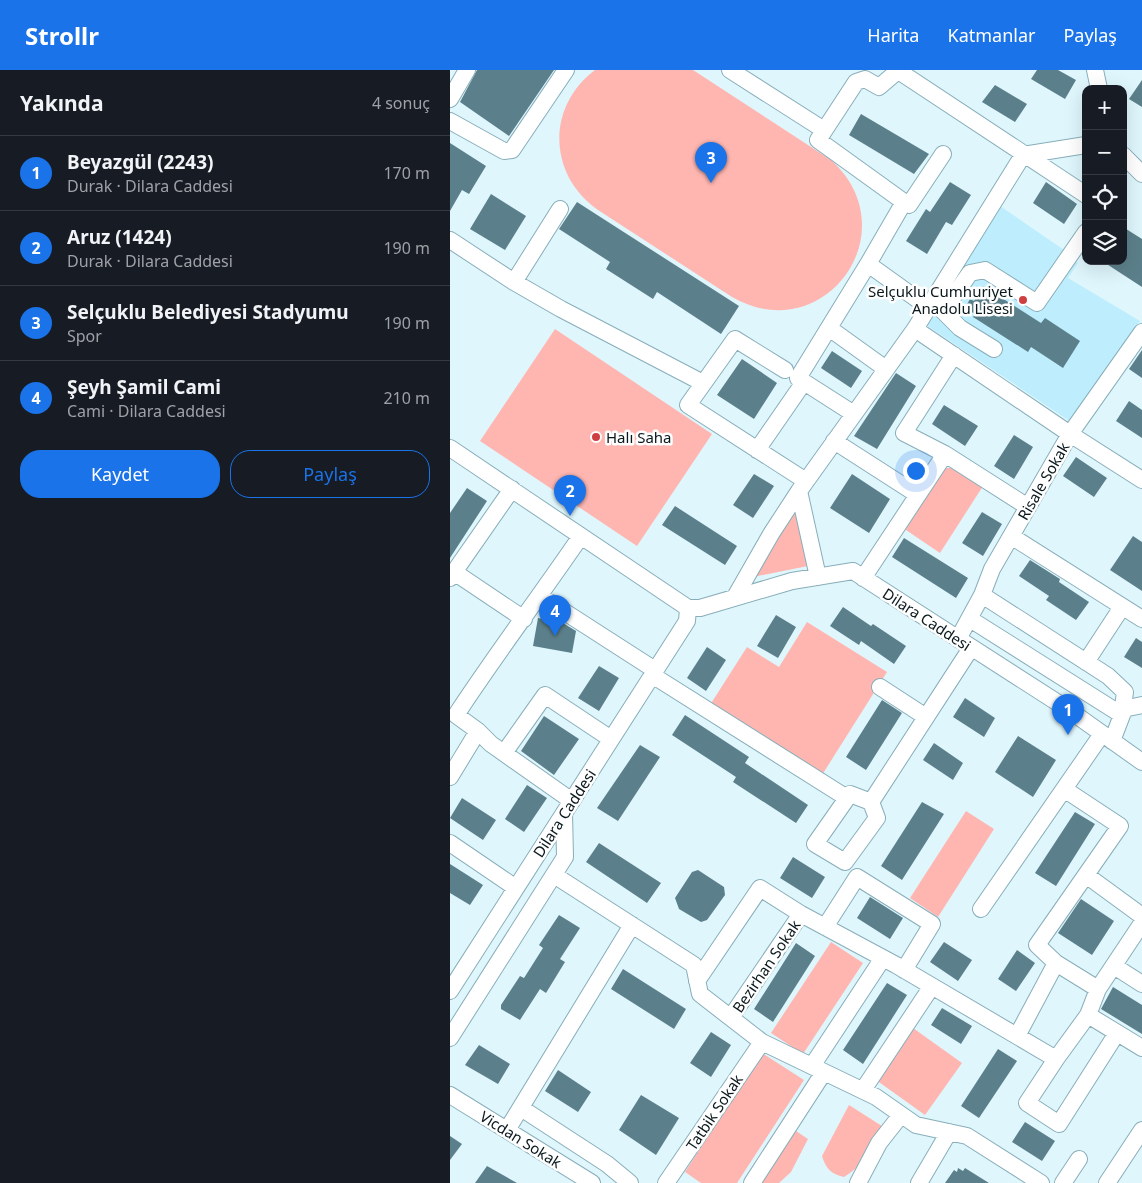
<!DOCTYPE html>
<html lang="tr">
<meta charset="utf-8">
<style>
body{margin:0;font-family:"Noto Sans",sans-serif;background:#20242c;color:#f1f3f6}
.controls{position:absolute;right:15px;top:15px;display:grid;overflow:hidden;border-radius:10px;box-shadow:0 5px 20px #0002}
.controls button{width:45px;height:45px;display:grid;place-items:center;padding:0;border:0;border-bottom:1px solid #363941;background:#171b24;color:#f1f3f6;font:25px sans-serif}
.you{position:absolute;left:465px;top:400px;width:18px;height:18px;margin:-12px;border:4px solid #fff;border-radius:50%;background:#1a73e8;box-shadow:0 0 0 8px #1a73e833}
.badge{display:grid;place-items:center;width:32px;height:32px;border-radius:50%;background:#1a73e8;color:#fff;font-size:16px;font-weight:700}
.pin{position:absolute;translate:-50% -41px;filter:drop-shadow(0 1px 2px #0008)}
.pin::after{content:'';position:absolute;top:26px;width:18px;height:15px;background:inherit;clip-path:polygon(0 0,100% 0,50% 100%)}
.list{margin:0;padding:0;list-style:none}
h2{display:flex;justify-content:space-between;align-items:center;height:65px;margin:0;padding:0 20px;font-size:21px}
h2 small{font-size:16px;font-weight:400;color:#9ea1a6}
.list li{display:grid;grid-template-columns:32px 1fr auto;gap:15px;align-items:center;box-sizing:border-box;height:75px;padding:0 20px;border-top:1px solid #363941}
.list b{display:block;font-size:19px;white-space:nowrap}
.list p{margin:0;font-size:16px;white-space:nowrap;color:#9ea1a6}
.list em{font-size:16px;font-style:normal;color:#9ea1a6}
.actions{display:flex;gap:10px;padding:15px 20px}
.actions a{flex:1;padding:11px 0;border:1px solid #1a73e8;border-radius:20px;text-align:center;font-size:18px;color:#1a73e8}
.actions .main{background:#1a73e8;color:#fff}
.icon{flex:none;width:28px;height:28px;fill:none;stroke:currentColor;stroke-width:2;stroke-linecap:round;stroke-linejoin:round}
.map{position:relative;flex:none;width:692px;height:1113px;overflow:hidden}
header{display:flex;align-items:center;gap:30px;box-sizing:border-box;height:70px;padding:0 25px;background:#1a73e8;color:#fff}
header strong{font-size:24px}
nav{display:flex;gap:28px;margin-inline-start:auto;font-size:18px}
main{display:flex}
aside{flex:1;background:#171b24}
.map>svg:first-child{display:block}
</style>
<header>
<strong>Strollr</strong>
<nav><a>Harita</a><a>Katmanlar</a><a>Paylaş</a></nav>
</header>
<main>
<aside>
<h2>Yakında<small>4 sonuç</small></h2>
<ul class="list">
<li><span class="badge">1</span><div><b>Beyazgül (2243)</b><p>Durak · Dilara Caddesi</p></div><em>170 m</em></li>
<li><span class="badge">2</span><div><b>Aruz (1424)</b><p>Durak · Dilara Caddesi</p></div><em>190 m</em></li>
<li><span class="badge">3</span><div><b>Selçuklu Belediyesi Stadyumu</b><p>Spor</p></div><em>190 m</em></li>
<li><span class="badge">4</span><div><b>Şeyh Şamil Cami</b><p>Cami · Dilara Caddesi</p></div><em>210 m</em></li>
</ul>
<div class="actions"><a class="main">Kaydet</a><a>Paylaş</a></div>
</aside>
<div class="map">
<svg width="692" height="1113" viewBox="0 0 692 1113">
<rect width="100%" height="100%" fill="#dff6fd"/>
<!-- built -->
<path fill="#beeefd" d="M550 136 617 182 628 193 618 208 690 251 621 352 476 255Z"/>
<!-- green -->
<path fill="#ffb6b1" d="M145 0H243L381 90C460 161 374 280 282 227L148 140C98 105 96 37 145 0Z
M105 259 262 364 187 476 30 371Z
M492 398H505L533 416 490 483 453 458Z
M346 437 358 496 303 507Z
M357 552 437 602 372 705 260 635 297 577 329 597Z
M516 741 544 759 488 847 460 828Z
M381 872 413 893 353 984 321 963Z
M463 958 512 993 475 1045 426 1010Z
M312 983 354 1010 287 1113H251L235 1102Z
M399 1035 435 1058C423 1079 415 1094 394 1107 381 1104 376 1099 372 1086Z
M343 1059 358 1069 341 1102 329 1113H308Z"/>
<!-- building -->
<path fill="#5c808b" d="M27 0H104L59 66 10 32Z
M587 0H608L626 10 615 29 581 9Z
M692 10V37L679 29Z
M545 15 577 34 565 52 532 32Z
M411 44 479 84 464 104 399 65Z
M0 73 36 96 19 124 12 120 0 141Z
M500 112 521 125 502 155 496 152 477 184 456 171 476 139 480 142Z
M596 112 627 134 614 154 583 133Z
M41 124 76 146 55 180 20 159Z
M127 132 289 236 271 264 207 222 203 229 156 199 160 192 109 159Z
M673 157 692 169V217L652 191H673Z
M533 216 591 253 595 248 630 271 613 298 581 277 578 282 523 247 525 244 515 238 520 229 524 231Z
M692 280V308L679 299Z
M382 281 412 301 401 318 371 298Z
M292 289 327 313 304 349 267 325Z
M446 303 466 316 427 379 404 366Z
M679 331 692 340V368L666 351Z
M494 335 528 356 515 376 482 354Z
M564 365 583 377 564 409 544 396Z
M626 387 657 408 644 427 613 406Z
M304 404 324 416 303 448 283 435Z
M402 404 440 429 419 463 380 438Z
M17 418 37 431 0 488V443Z
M225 436 287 476 275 495 212 455Z
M532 442 552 454 533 486 512 473Z
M683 466 692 472V521L660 500Z
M454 468 518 508 506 528 442 487Z
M580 490 610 509 609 512 639 532 626 550 596 530 599 526 569 506Z
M393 537 421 556 423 554 456 576 444 594 411 571 409 575 380 556Z
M326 545 346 557 328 588 307 576Z
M88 548 113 553 126 561 122 583 83 576Z
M686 568 692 572V598L674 587Z
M257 577 276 590 256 621 237 608Z
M149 596 169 608 149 641 128 628Z
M515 628 545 648 534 667 503 647Z
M432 630 452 643 416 700 396 687Z
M235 645 299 687 295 693 358 735 346 753 283 712 286 707 222 665Z
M94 646 129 669 104 705 71 681Z
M568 666 606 690 583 727 545 702Z
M484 673 513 693 503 710 473 690Z
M190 675 210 687 168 751 147 738Z
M77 715 97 728 74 762 55 749Z
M12 728 46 750 33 770 0 748Z
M472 732 494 744 452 810 431 796Z
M625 742 645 754 606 816 585 803Z
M149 773 211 813 197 833 136 792Z
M343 787 375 807 362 828 330 808Z
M0 794 33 815 20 835 0 823Z
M248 800 274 817 275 825 257 850 251 852 229 839 225 828 242 802Z
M420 827 453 848 440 869 407 848Z
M631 829 664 851 642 885 608 863Z
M109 845 130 858 110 889 115 892 96 923 90 919 70 950 51 939V935L70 906 74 908 93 878 89 875Z
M494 872 522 890 508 911 480 892Z
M346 873 365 886 323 952 304 939Z
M567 880 585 893 566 921 548 909Z
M173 899 236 939 224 959 161 919Z
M437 913 457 925 413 994 393 980Z
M663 917 692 935V964L651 939Z
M492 938 522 956 511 974 481 955Z
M261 962 281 975 261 1007 240 993Z
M29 975 60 994 48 1014 15 995Z
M548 979 567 991 529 1048 511 1036Z
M108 1000 141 1022 128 1042 95 1021Z
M191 1025 229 1048 206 1085 169 1060Z
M575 1052 605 1071 592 1091 562 1072Z
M0 1066 12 1074 0 1090Z
M37 1096 67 1113H25Z
M508 1098 513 1101 515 1098 539 1113H495L504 1100 507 1102Z"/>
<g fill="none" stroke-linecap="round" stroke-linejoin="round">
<defs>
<path id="minor" d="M280 0 374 60
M447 0 636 125
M449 0 429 17 415 9 406 12 368 70 454 132
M645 0 649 19
M0 29 17 0
M0 51 54 81 62 80 116 0
M673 85 692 104
M0 170 64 212 111 239 253 313
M418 194 478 237
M64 212 110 139
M379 258 436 299
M465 259 620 364 692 410
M544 279 510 258 493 241 520 203 535 200 587 233 636 162
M335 300 285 269 238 335 356 411
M354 312 348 308 418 194 454 132 459 135 493 84
M384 371 468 425
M0 378 238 538H250L342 511 403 501 619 640 692 692
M307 380 354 312 404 344
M495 384 454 363 504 285
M561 466 692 549
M4 502 74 549
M368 507 349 421 465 259 573 85 636 75
M0 508 62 419
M413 508 495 384 578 437
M532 525 658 606 675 622 672 645 662 671
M90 526 205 600
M285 527 321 464 349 421
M520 549 672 645
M508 569 532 525 542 499 620 364 692 262
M636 592 672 537
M202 605 397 728
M430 617 476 647
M673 639 692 635
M28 661 41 674 122 731
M54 683 95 625 161 669
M0 707 28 661 6 645C46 584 90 526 131 466
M614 719 670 756 587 875 606 893 648 919
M400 724 421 732 427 748 395 792 365 774Z
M421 732 521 578
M0 773 66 818
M104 805 244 895 250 924 312 972 426 1027 466 1055 517 1066 591 1113
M636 805 692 846
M531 839 652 664
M375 857 407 807 482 854 454 900
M664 896 692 914
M247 911 310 818 351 844 446 895 606 989 638 945 692 978
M0 921 237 551 238 538
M638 945 648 919 692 853
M281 947 351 844
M567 966 606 893
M0 968 115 787 114 743
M606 989 577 1033 609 1054 667 963
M362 996 433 888
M413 1020 482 916
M0 1025 142 1113
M71 1038 157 1094 180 1113
M57 1060 182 855
M216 1113 312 972
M302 1113 374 1002
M408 1113 429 1073 451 1045
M469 1113 499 1062
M613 1113 629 1089
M657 1113 692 1060"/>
</defs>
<!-- minor casing -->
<use href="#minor" stroke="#88aeb9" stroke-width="18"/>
<!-- minor -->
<use href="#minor" stroke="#fff" stroke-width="16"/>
</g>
<!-- markers -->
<g fill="#cf3f42" stroke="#fefefe" stroke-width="2">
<circle cx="573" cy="230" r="5"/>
<circle cx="146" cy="367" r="5"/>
</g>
<g text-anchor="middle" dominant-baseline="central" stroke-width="5" stroke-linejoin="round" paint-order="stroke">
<!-- poi labels -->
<g font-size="15" fill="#0a181c" stroke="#fefefe" text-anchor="end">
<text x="563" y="221">Selçuklu Cumhuriyet<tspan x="563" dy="17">Anadolu Lisesi</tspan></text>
<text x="156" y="367" text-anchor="start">Halı Saha</text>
</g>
<!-- street labels -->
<g font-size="15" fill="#0a181c" stroke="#fefefe">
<text transform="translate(593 411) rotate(-60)">Risale Sokak</text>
<text transform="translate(477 549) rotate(33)">Dilara Caddesi</text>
<text transform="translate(114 743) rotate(-57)">Dilara Caddesi</text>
<text transform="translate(316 896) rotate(-56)">Bezirhan Sokak</text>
<text transform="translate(264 1042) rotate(-56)">Tatbik Sokak</text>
<text transform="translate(71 1069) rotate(32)">Vicdan Sokak</text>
</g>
</g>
</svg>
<div class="controls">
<button>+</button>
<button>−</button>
<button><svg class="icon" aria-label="locate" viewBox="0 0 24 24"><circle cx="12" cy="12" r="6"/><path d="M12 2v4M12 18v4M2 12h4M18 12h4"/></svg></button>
<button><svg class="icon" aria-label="layers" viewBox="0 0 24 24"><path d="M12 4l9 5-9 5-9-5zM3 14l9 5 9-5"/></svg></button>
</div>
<div class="you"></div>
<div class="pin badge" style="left:618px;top:665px">1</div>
<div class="pin badge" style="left:120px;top:446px">2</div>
<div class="pin badge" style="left:261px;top:113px">3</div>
<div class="pin badge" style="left:105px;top:566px">4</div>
</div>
</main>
